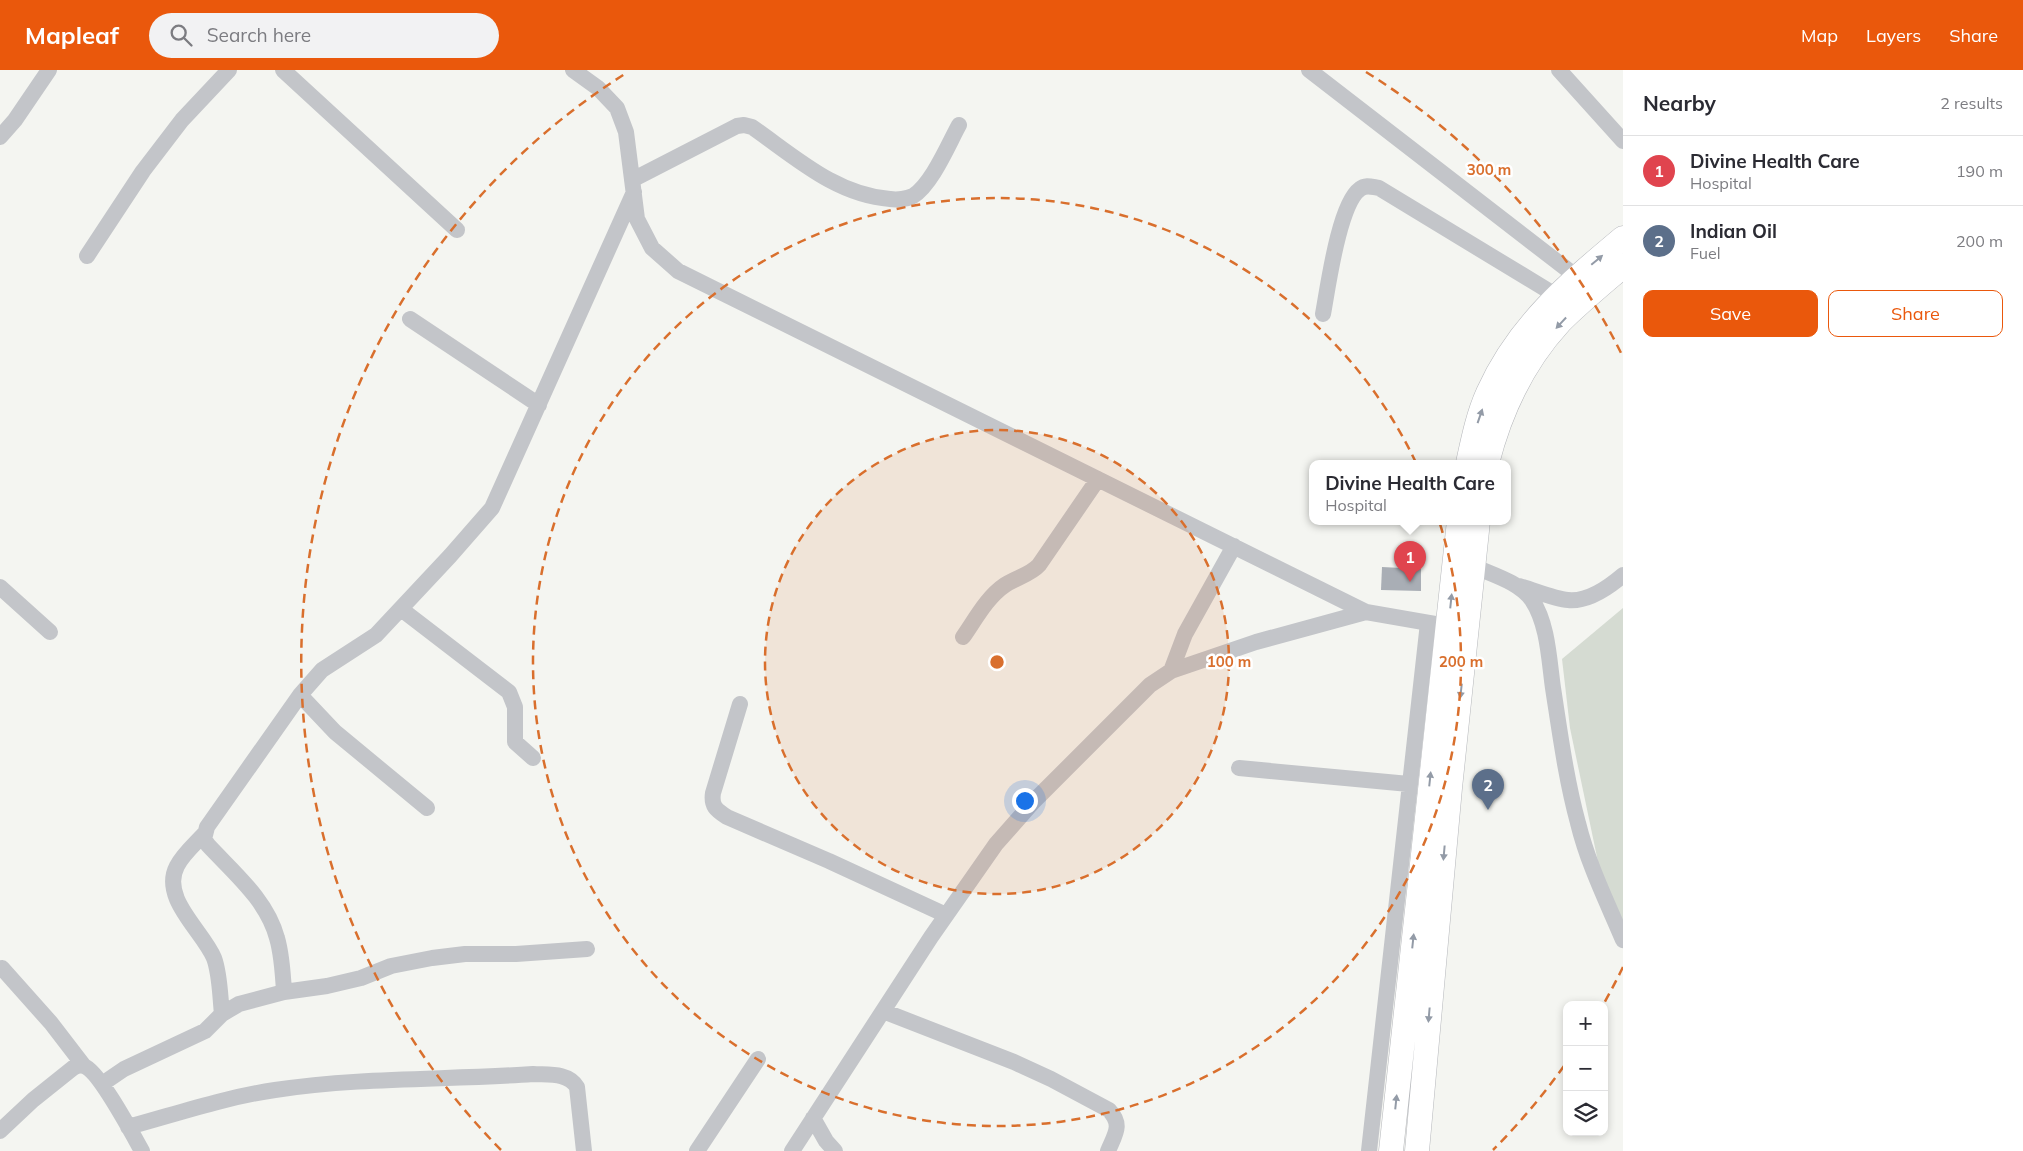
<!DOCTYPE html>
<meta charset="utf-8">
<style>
body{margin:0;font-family:Mulish,sans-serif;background:#f2f2f3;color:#2b2b33}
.controls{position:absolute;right:15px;bottom:15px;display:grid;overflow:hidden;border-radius:10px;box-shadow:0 2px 8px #0003}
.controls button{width:45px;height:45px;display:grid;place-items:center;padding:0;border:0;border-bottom:1px solid #e1e1e2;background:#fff;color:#2b2b33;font:25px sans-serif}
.you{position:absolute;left:1024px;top:730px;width:18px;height:18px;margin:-12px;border:4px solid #fff;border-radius:50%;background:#1a73e8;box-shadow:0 0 0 8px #1a73e833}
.badge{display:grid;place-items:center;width:32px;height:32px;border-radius:50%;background:#ea580c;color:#fff;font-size:16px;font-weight:700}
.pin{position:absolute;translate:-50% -41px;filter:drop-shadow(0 1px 2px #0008)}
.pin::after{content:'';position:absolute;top:26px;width:18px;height:15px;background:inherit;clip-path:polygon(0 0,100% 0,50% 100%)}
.popup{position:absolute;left:1309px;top:390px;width:202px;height:65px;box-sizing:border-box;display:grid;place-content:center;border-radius:10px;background:#fff;filter:drop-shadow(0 1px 4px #0005);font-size:16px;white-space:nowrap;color:#7c7c81}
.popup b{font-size:19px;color:#2b2b33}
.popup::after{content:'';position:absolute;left:50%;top:100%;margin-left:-10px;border:10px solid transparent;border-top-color:#fff}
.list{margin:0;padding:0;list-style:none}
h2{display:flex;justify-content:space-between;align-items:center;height:65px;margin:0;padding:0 20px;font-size:21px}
h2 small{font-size:16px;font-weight:400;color:#7c7c81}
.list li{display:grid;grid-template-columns:32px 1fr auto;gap:15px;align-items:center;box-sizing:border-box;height:70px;padding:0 20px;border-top:1px solid #e1e1e2}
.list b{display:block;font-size:19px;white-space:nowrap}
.list p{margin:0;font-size:16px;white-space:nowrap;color:#7c7c81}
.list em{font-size:16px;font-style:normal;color:#7c7c81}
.actions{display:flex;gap:10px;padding:15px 20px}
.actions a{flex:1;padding:11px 0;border:1px solid #ea580c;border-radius:10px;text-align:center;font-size:18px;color:#ea580c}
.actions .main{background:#ea580c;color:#fff}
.icon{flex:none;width:28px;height:28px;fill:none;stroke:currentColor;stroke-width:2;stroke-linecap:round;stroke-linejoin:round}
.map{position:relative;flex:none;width:1623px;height:1081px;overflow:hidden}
header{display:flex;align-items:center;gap:30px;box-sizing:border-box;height:70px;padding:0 25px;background:#ea580c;color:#fff}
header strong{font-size:24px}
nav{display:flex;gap:28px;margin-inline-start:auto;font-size:18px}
.search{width:350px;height:45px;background:#f2f2f3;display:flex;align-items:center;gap:12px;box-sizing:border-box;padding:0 18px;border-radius:28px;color:#7c7c81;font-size:19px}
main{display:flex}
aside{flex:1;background:#fff}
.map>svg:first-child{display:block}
</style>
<header>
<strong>Mapleaf</strong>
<div class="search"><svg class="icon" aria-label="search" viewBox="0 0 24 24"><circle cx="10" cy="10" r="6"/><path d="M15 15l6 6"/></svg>Search here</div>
<nav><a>Map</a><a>Layers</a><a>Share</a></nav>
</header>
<main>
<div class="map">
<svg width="1623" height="1081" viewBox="0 0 1623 1081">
<rect width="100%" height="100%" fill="#f4f5f1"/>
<!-- green -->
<path fill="#d5dbd2" d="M1623 538V879L1611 854 1570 658 1562 589Z"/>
<!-- building -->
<path fill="#a9aeb5" d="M1382 497 1421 499V521L1381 520Z"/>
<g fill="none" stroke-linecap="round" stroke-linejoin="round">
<defs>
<path id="highway" d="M1468 393C1473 370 1478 345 1488 323 1518 256 1568 214 1623 168
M1487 393C1500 342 1524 291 1560 252 1580 232 1602 214 1623 196
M1391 1081 1459 451
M1417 1081 1450 718 1478 451"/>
</defs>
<!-- highway casing -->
<use href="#highway" stroke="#b5b7bb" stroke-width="25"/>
<!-- minor -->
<path stroke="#c3c5c9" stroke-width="16" d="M283 0 457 160
M573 0 598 18 617 38 626 62 637 149 652 178 678 201 1366 542 1458 558
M1309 0 1577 207
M1559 0 1623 71
M0 67 15 50 49 0
M632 110 737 56 744 55 752 57C795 87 836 125 890 129 897 130 907 129 913 126 932 114 948 75 959 55
M87 186 143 101 182 50 229 0
M1323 244C1328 217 1339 134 1360 119 1366 114 1372 117 1379 118L1557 226
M410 249 539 335
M1473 496C1493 505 1519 512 1532 530 1548 554 1549 590 1553 618 1560 663 1566 709 1578 753 1588 794 1607 832 1623 870
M1519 516C1534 520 1554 529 1568 530 1588 532 1609 517 1623 505
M0 517 50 562
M401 539 509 622 515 637V672L533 688
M963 567C975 550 987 527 1005 515 1017 507 1030 505 1039 495L1098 409
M1171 601 1185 564 1234 476
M300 625 335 662 427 738
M740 634 713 723C711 736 716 740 727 747L829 791 946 845
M1239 698 1409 714
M204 764C195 774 183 784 177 796 160 828 203 861 214 888 220 904 220 926 222 944
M2 898 51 953 84 996
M284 922C283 904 282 885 277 868 267 830 234 803 208 775L204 769 207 757 300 625 322 600 376 565 450 486 492 438 634 122
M883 941 1014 992 1051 1009 1109 1040C1123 1055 1115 1064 1108 1081
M102 1014 124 999 205 961 222 944 239 934 284 922 327 916 361 908 391 896 432 888 465 884H516L587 879
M813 1048 826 1071 835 1081
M128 1057C176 1044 226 1027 275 1020 361 1007 447 1010 533 1004 548 1005 568 1002 577 1017L584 1081
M0 1061 33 1030 73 998C76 996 80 995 84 996 99 1001 133 1065 142 1081
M697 1081 758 989
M792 1081 931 867 996 774 1034 731 1150 615 1171 601 1256 572 1366 542
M1369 1081 1428 553"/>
<!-- highway -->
<use href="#highway" stroke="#fff" stroke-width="24"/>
</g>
<!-- one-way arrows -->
<defs><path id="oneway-solid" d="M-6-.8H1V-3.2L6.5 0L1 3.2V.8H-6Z" transform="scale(1.25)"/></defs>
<g fill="#939ba7">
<use href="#oneway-solid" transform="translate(1597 190) rotate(-40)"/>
<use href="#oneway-solid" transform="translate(1561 253) rotate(133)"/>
<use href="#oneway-solid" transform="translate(1480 346) rotate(-71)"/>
<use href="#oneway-solid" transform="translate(1451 531) rotate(-84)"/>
<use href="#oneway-solid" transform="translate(1461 621) rotate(96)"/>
<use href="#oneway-solid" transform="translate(1430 709) rotate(-84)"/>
<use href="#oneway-solid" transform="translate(1444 783) rotate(95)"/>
<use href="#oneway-solid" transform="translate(1413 871) rotate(-84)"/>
<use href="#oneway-solid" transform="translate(1429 945) rotate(95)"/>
<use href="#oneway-solid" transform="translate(1396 1032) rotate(-84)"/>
</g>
<!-- distance rings -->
<circle cx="997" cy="592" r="232" fill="#d96f2d" fill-opacity=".12"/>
<g fill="none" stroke="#d96f2d" stroke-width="2.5" stroke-dasharray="9 6">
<circle cx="997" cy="592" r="232"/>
<circle cx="997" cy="592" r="464"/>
<path d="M1623 897A696 696 0 0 1 1603 935M1564 996A696 696 0 0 1 1493 1080M501 1080A696 696 0 0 1 628 2M1366 2A696 696 0 0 1 1623 287"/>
</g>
<circle cx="997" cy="592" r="8" fill="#d96f2d" stroke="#fff" stroke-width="2.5"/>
<g font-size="15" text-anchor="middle" font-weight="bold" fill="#d96f2d" stroke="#fff" stroke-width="5" stroke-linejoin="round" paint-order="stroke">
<text x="1489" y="105">300 m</text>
<text x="1229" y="597">100 m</text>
<text x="1461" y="597">200 m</text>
</g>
</svg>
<div class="controls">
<button>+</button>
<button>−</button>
<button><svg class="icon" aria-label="layers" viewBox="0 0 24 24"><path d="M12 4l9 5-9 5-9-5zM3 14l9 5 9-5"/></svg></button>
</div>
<div class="you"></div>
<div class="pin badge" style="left:1410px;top:512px;background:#e0444e">1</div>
<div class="popup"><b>Divine Health Care</b>Hospital</div>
<div class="pin badge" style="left:1488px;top:740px;background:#5c6f8a">2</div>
</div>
<aside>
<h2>Nearby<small>2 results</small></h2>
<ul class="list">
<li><span class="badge" style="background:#e0444e">1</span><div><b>Divine Health Care</b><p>Hospital</p></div><em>190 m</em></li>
<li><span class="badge" style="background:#5c6f8a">2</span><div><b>Indian Oil</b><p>Fuel</p></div><em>200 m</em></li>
</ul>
<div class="actions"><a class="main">Save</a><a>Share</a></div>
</aside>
</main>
